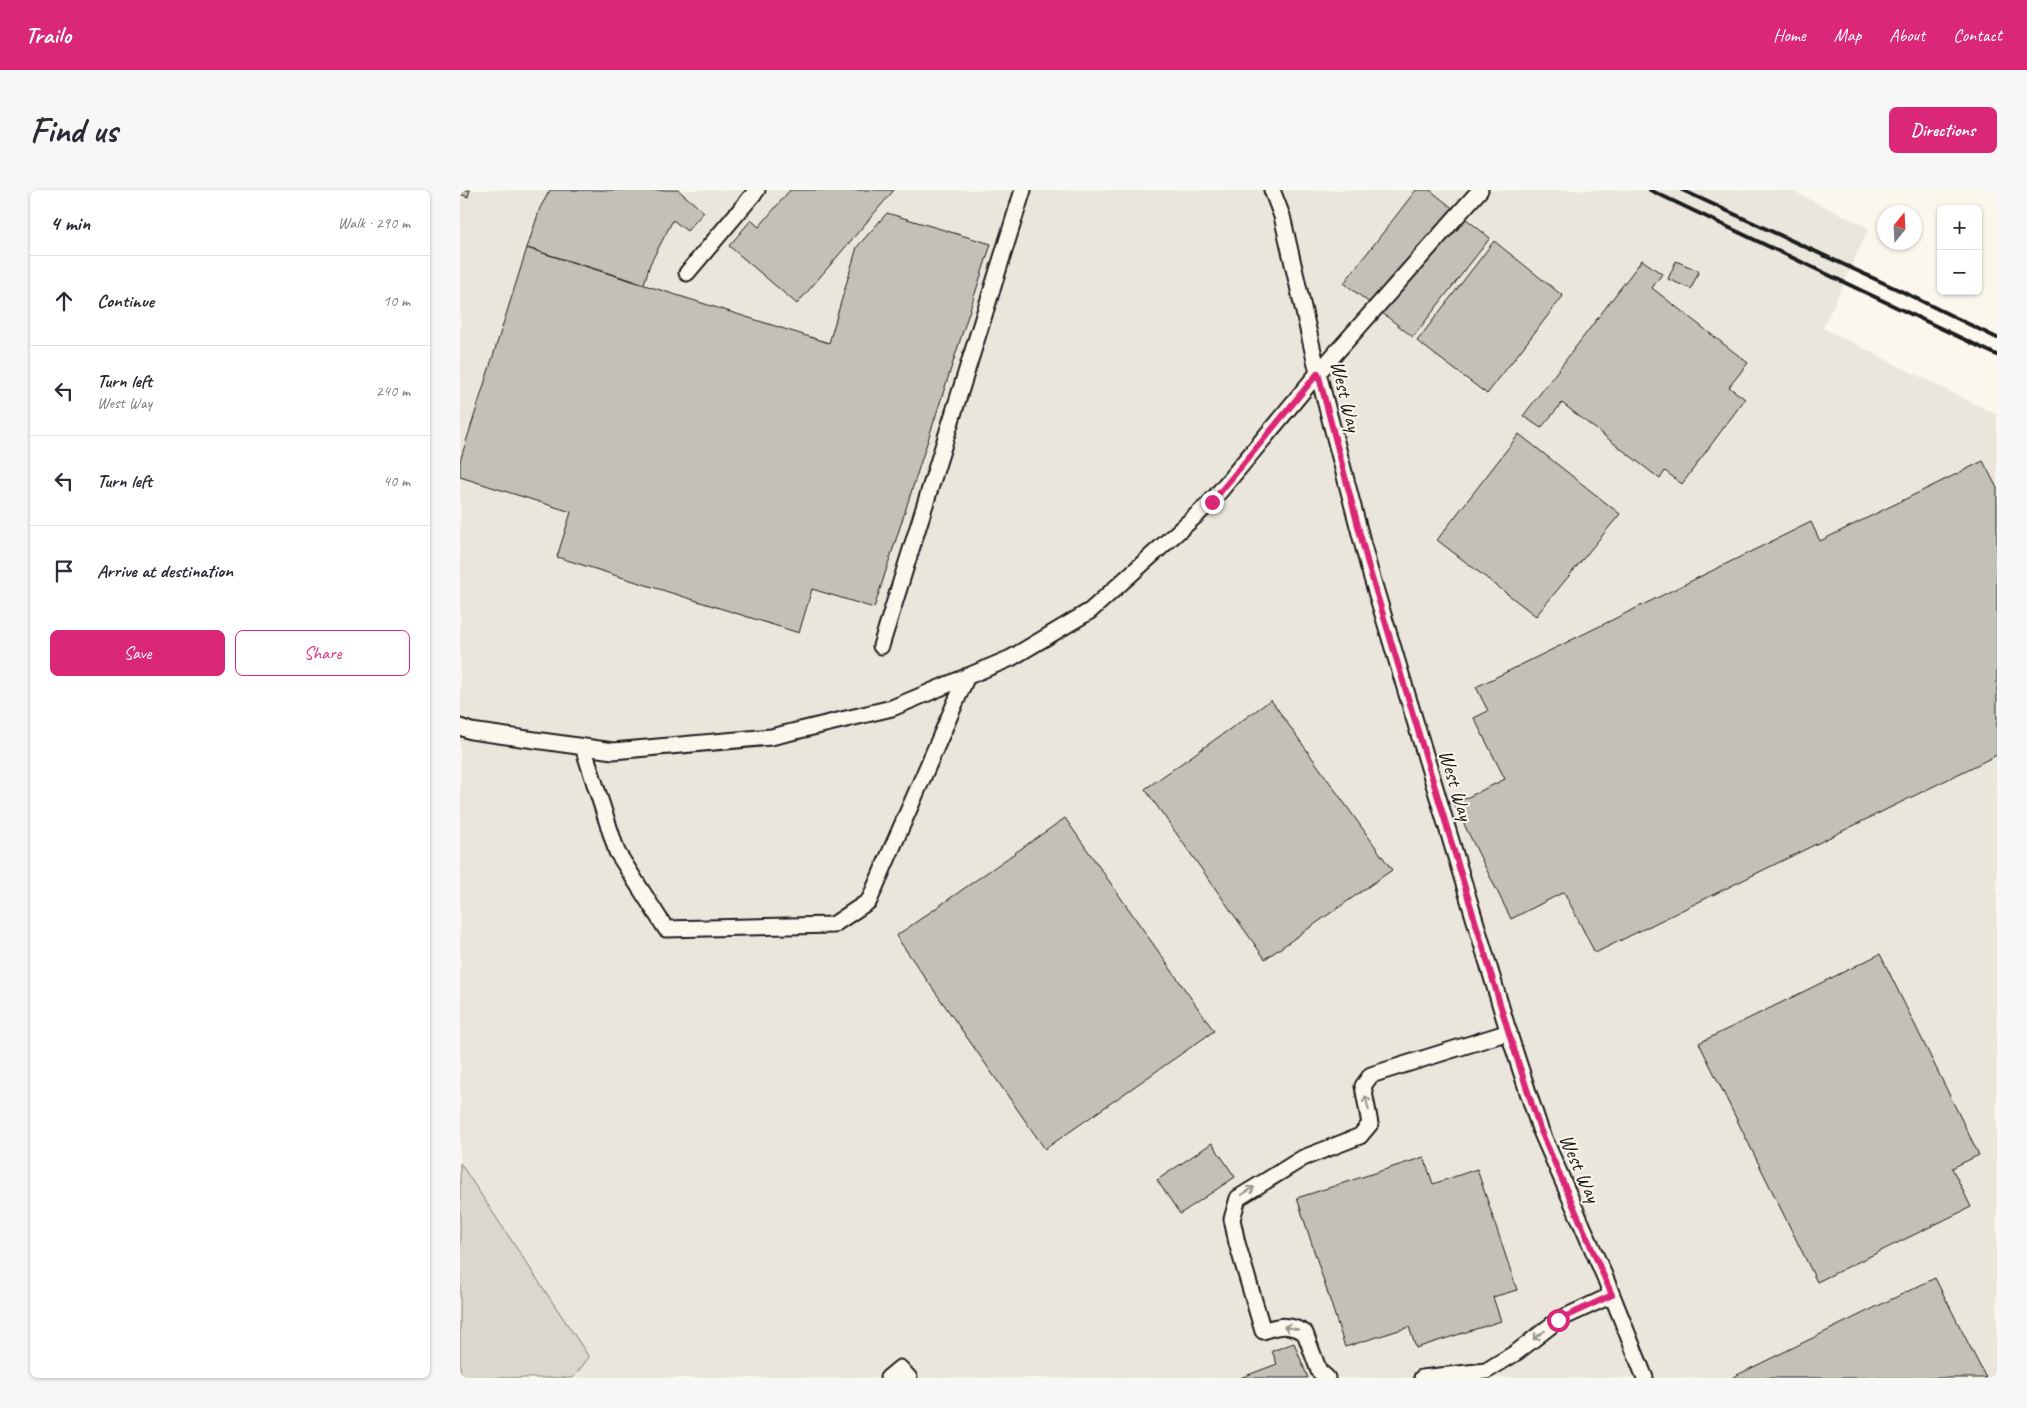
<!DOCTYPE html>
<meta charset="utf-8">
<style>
body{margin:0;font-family:Caveat,sans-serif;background:#f7f7f7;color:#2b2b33}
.controls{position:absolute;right:15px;top:15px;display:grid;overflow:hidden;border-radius:8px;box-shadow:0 1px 4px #0004}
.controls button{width:45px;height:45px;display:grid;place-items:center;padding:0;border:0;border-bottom:1px solid #e1e1e2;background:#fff;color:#2b2b33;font:25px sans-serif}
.compass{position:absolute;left:1417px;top:15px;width:45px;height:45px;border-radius:50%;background:#fff;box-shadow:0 1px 4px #0004;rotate:18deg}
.stop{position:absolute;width:15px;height:15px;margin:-11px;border:4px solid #db2777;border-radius:50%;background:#fff}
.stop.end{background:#db2777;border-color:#fff;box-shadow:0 1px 5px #0008}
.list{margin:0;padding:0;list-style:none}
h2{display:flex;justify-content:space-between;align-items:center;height:65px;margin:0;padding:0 20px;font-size:21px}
h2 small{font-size:16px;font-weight:400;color:#7c7c81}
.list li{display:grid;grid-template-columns:32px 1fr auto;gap:15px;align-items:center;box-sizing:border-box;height:90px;padding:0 20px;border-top:1px solid #e1e1e2}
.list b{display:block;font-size:19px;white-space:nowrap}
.list p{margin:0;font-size:16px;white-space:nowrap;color:#7c7c81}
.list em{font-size:16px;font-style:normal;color:#7c7c81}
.actions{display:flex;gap:10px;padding:15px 20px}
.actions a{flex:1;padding:11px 0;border:1px solid #db2777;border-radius:8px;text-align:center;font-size:18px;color:#db2777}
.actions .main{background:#db2777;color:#fff}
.icon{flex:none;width:28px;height:28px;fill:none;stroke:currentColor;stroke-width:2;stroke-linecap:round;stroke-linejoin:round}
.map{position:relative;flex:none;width:1537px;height:1188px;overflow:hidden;border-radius:8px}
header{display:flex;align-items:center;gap:30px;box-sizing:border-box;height:70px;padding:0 25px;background:#db2777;color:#fff}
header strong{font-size:24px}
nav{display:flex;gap:28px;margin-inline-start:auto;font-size:18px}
.intro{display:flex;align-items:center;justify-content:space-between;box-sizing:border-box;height:120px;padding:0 30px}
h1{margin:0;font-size:35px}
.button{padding:12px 22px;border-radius:8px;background:#db2777;color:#fff;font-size:18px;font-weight:700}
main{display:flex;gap:30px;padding:0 30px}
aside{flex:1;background:#fff;border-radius:8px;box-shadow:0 1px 4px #0004}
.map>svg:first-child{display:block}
</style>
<header>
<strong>Trailo</strong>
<nav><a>Home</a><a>Map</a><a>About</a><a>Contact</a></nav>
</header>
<div class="intro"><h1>Find us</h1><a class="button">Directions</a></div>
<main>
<aside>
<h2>4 min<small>Walk · 290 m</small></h2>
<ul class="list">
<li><svg class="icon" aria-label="ahead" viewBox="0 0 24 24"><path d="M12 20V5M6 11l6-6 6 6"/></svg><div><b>Continue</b></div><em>10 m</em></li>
<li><svg class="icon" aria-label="left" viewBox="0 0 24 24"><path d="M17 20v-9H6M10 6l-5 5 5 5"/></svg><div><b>Turn left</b><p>West Way</p></div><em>240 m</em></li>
<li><svg class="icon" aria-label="left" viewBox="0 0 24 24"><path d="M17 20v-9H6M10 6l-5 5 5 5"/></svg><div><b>Turn left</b></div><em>40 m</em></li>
<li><svg class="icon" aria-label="arrive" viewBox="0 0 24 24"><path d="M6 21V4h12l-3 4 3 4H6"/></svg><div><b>Arrive at destination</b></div></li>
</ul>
<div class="actions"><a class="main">Save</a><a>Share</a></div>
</aside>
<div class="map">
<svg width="1537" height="1188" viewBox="0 0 1537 1188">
<rect width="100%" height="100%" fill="#fbf7ec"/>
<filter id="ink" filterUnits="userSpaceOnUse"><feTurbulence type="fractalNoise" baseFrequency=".02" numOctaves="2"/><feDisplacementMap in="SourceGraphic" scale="10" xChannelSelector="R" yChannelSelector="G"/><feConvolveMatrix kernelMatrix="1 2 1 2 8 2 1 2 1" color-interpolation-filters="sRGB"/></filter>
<g filter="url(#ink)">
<!-- built -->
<path fill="#eae6dc" d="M0 0H1330L1409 38 1363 138 1537 225V1188H113L129 1167 0 973Z"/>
<!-- green -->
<path fill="#dad7ce" stroke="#7b7a75" d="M0 973 129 1167 113 1188H0Z"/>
<!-- building -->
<path fill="#c3c0b8" stroke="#1c1c1c" d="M0 0H10L8 7 0 4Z
M90 0H218L244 22 227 41 213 30 190 74 184 94 67 58 80 18Z
M330 0H434L337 114 269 56 291 30 299 37Z
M956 0H970L1030 48 953 147 884 93Z
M427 23 531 54 414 418 352 399 339 443 97 367 111 322 0 287V271L67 58 369 153 397 57Z
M1034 51 1103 106 1027 204 957 151Z
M1182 70 1202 84 1192 98 1288 173 1269 197 1285 209 1222 294 1205 281 1200 289 1102 213 1081 238 1063 226Z
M1216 71 1239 81 1231 99 1208 89Z
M1059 244 1160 324 1076 426 977 350Z
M1523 271 1537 298V565L1135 763 1104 702 1051 729 994 614 1045 589 1014 528 1028 521 1016 497 1351 332 1360 351Z
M811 510 932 680 805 769 685 599Z
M605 628 754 841 585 959 436 746Z
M1420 764 1519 965 1492 978 1511 1017 1357 1092 1239 853Z
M752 953 775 987 720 1024 697 990Z
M964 967 973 994 1017 979 1057 1100 1033 1107 1041 1131 956 1158 949 1137 885 1157 837 1008Z
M1475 1088 1526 1188H1274L1273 1187Z
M834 1153 848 1188H780L817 1174 812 1161Z"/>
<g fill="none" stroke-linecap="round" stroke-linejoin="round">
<defs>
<path id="lane" d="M812 0 822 26 858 183 909 378 1050 847 1080 939 1144 1085 1185 1188
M227 83 297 0
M421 456 563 0
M0 537 11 541 153 561 311 547 432 518 551 468 630 421 751 312 858 183 1020 0
M123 557 157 662 206 739 373 735 409 711 507 486
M428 1188 440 1178 449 1188
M867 1188 859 1181 845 1143C830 1134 820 1135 803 1141L777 1053 772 1029 778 1008 843 968 900 946 910 934 903 896 911 885 1049 842
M962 1188 1026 1181 1057 1162 1098 1130 1152 1105"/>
</defs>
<!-- lane casing -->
<use href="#lane" stroke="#1c1c1c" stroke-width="19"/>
<!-- lane -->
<use href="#lane" stroke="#fbf7ec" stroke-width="15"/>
<!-- rail -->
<path stroke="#1c1c1c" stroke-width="4" d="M1190 0 1537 165
M1222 0 1441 101 1537 148"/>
</g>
<!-- one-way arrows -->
<defs><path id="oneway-shaft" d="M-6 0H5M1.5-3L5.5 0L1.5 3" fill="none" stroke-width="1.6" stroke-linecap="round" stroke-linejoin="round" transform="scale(1.25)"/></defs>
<g stroke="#97948e">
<use href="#oneway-shaft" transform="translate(907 913) rotate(-103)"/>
<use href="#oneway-shaft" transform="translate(788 1001) rotate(-32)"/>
<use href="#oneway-shaft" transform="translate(831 1138) rotate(-168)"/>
<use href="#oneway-shaft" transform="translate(1079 1145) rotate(143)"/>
</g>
</g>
<g fill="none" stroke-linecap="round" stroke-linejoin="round" filter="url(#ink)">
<!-- route -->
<path stroke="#db2777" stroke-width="6" d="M752 312 858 183 909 378 1050 847 1080 939 1152 1105 1098 1130"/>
</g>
<g text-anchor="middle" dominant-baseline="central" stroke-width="4" stroke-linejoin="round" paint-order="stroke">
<!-- street labels -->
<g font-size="21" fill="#1c1c1c" stroke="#fbf7ec">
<text transform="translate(886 206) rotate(76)">West Way</text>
<text transform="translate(996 595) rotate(73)">West Way</text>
<text transform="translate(1120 978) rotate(66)">West Way</text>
</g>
</g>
</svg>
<div class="controls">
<button>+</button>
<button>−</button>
</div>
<svg class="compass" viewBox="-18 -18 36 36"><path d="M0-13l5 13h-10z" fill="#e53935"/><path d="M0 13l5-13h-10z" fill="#7c7c81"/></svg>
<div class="stop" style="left:1098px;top:1130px"></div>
<div class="stop end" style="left:752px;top:312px"></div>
</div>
</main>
